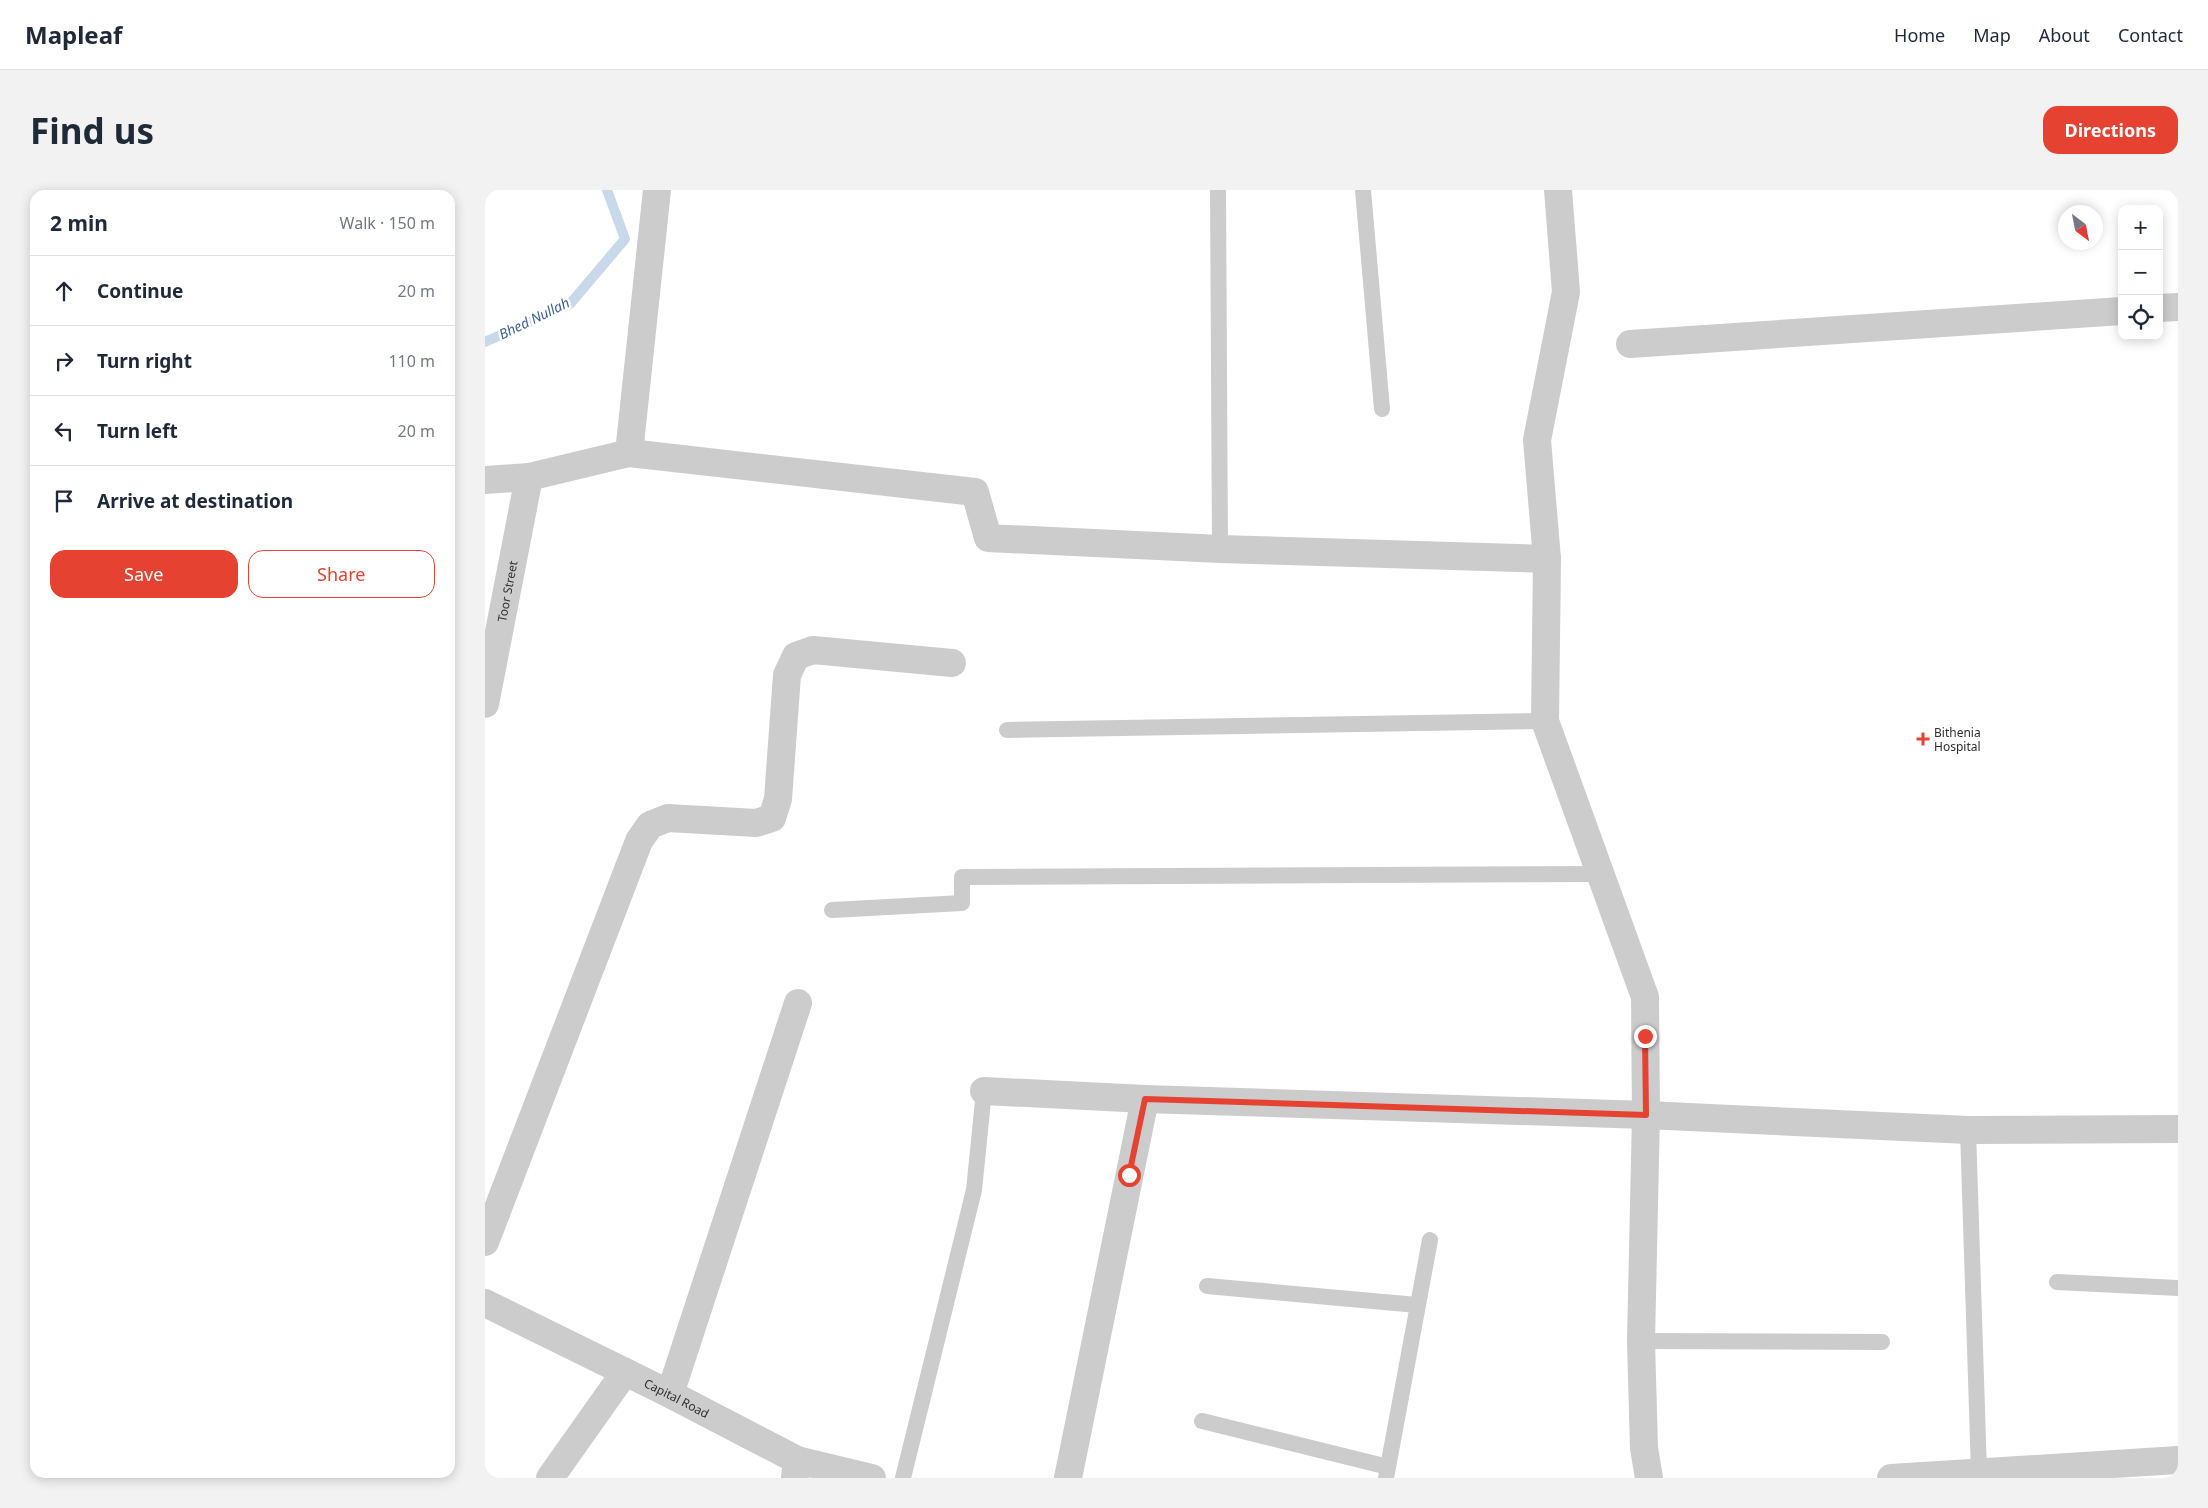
<!DOCTYPE html>
<meta charset="utf-8">
<style>
body{margin:0;font-family:"Noto Sans",sans-serif;background:#f2f2f3;color:#1f2937}
.controls{position:absolute;right:15px;top:15px;display:grid;overflow:hidden;border-radius:10px;box-shadow:0 2px 12px #0003}
.controls button{width:45px;height:45px;display:grid;place-items:center;padding:0;border:0;border-bottom:1px solid #e0e1e3;background:#fff;color:#1f2937;font:25px sans-serif}
.compass{position:absolute;left:1573px;top:15px;width:45px;height:45px;border-radius:50%;background:#fff;box-shadow:0 2px 12px #0003;rotate:148deg}
.stop{position:absolute;width:15px;height:15px;margin:-11px;border:4px solid #e64231;border-radius:50%;background:#fff}
.stop.end{background:#e64231;border-color:#fff;box-shadow:0 1px 5px #0008}
.list{margin:0;padding:0;list-style:none}
h2{display:flex;justify-content:space-between;align-items:center;height:65px;margin:0;padding:0 20px;font-size:21px}
h2 small{font-size:16px;font-weight:400;color:#747a83}
.list li{display:grid;grid-template-columns:32px 1fr auto;gap:15px;align-items:center;box-sizing:border-box;height:70px;padding:0 20px;border-top:1px solid #e0e1e3}
.list b{display:block;font-size:19px;white-space:nowrap}
.list em{font-size:16px;font-style:normal;color:#747a83}
.actions{display:flex;gap:10px;padding:15px 20px}
.actions a{flex:1;padding:11px 0;border:1px solid #e64231;border-radius:15px;text-align:center;font-size:18px;color:#e64231}
.actions .main{background:#e64231;color:#fff}
.icon{flex:none;width:28px;height:28px;fill:none;stroke:currentColor;stroke-width:2;stroke-linecap:round;stroke-linejoin:round}
.map{position:relative;flex:none;width:1693px;height:1288px;overflow:hidden;border-radius:15px}
header{display:flex;align-items:center;gap:30px;box-sizing:border-box;height:70px;padding:0 25px;background:#fff;border-bottom:1px solid #e0e1e3}
header strong{font-size:24px}
nav{display:flex;gap:28px;margin-inline-start:auto;font-size:18px}
.intro{display:flex;align-items:center;justify-content:space-between;box-sizing:border-box;height:120px;padding:0 30px}
h1{margin:0;font-size:35px}
.button{padding:12px 22px;border-radius:15px;background:#e64231;color:#fff;font-size:18px;font-weight:700}
main{display:flex;gap:30px;padding:0 30px}
aside{flex:1;background:#fff;border-radius:15px;box-shadow:0 2px 12px #0003}
.map>svg:first-child{display:block}
</style>
<header>
<strong>Mapleaf</strong>
<nav><a>Home</a><a>Map</a><a>About</a><a>Contact</a></nav>
</header>
<div class="intro"><h1>Find us</h1><a class="button">Directions</a></div>
<main>
<aside>
<h2>2 min<small>Walk · 150 m</small></h2>
<ul class="list">
<li><svg class="icon" aria-label="ahead" viewBox="0 0 24 24"><path d="M12 20V5M6 11l6-6 6 6"/></svg><div><b>Continue</b></div><em>20 m</em></li>
<li><svg class="icon" aria-label="right" viewBox="0 0 24 24"><path d="M7 20v-9h11M14 6l5 5-5 5"/></svg><div><b>Turn right</b></div><em>110 m</em></li>
<li><svg class="icon" aria-label="left" viewBox="0 0 24 24"><path d="M17 20v-9H6M10 6l-5 5 5 5"/></svg><div><b>Turn left</b></div><em>20 m</em></li>
<li><svg class="icon" aria-label="arrive" viewBox="0 0 24 24"><path d="M6 21V4h12l-3 4 3 4H6"/></svg><div><b>Arrive at destination</b></div></li>
</ul>
<div class="actions"><a class="main">Save</a><a>Share</a></div>
</aside>
<div class="map">
<svg width="1693" height="1288" viewBox="0 0 1693 1288">
<rect width="100%" height="100%" fill="#fff"/>
<g fill="none" stroke-linecap="round" stroke-linejoin="round">
<!-- stream -->
<path stroke="#c9d9ec" stroke-width="10" d="M0 152 85 114 140 49 122 0"/>
<!-- service -->
<path stroke="#ccc" stroke-width="16" d="M733 0 735 359
M878 0 897 219
M522 540 1060 531
M347 720 477 713V687L1115 684
M1483 940 1494 1282
M1572 1092 1693 1098
M722 1096 932 1115
M1156 1151 1397 1152
M717 1231 903 1277
M418 1288 489 1000 499 901
M901 1288 945 1050"/>
<!-- minor -->
<g stroke="#ccc" stroke-width="28">
<path d="M1073 0 1081 102 1052 250 1062 369 1060 531 1160 807 1161 925 1156 1151 1159 1258 1164 1288"/>
<path d="M1674 118 1693 117"/>
<path d="M1145 154 1637 121"/>
<path d="M144 263 172 0"/>
<path d="M0 290 44 287 144 263 490 302 503 348 735 359 1062 369"/>
<path id="s1" d="M0 514 44 287"/>
<path d="M499 901 660 909 1161 925 1483 940 1693 939"/>
<path d="M0 1052 154 651 165 635 183 628 271 633 287 628 293 609 302 485 311 466 328 460 467 473"/>
<path d="M185 1204 313 813"/>
<path d="M65 1288 140 1182"/>
<path d="M310 1288 312 1270"/>
<path d="M583 1288 660 909"/>
</g>
<!-- tertiary -->
<g stroke="#ccc" stroke-width="28">
<path id="s2" d="M0 1113 185 1204 312 1270 387 1288"/>
<path d="M1406 1288 1693 1270"/>
</g>
</g>
<g fill="none" stroke-linecap="round" stroke-linejoin="round">
<!-- route -->
<path stroke="#e64231" stroke-width="6" d="M644 985 660 909 1161 925 1160 846"/>
</g>
<!-- markers -->
<path fill="#e64231" stroke="#fff" stroke-width="2" d="M1435.5 541.5h5v5h5v5h-5v5h-5v-5h-5v-5h5z"/>
<g text-anchor="middle" dominant-baseline="central" stroke-width="5" stroke-linejoin="round" paint-order="stroke">
<!-- street labels -->
<g font-size="12" fill="#2f2f2f" stroke="#fff">
<text stroke="none"><textPath href="#s1" startOffset="115">Toor Street</textPath></text>
<text stroke="none"><textPath href="#s2" startOffset="214">Capital Road</textPath></text>
</g>
<!-- poi labels -->
<g font-size="12" fill="#2f2f2f" stroke="#fff" text-anchor="start">
<text x="1449" y="542">Bithenia<tspan x="1449" dy="14">Hospital</tspan></text>
</g>
<!-- water labels -->
<g font-size="14" font-style="italic" fill="#3c6392" stroke="#fff">
<text transform="translate(49 128) rotate(-26)">Bhed Nullah</text>
</g>
</g>
</svg>
<div class="controls">
<button>+</button>
<button>−</button>
<button><svg class="icon" aria-label="locate" viewBox="0 0 24 24"><circle cx="12" cy="12" r="6"/><path d="M12 2v4M12 18v4M2 12h4M18 12h4"/></svg></button>
</div>
<svg class="compass" viewBox="-18 -18 36 36"><path d="M0-13l5 13h-10z" fill="#e53935"/><path d="M0 13l5-13h-10z" fill="#747a83"/></svg>
<div class="stop" style="left:644px;top:985px"></div>
<div class="stop end" style="left:1160px;top:846px"></div>
</div>
</main>
